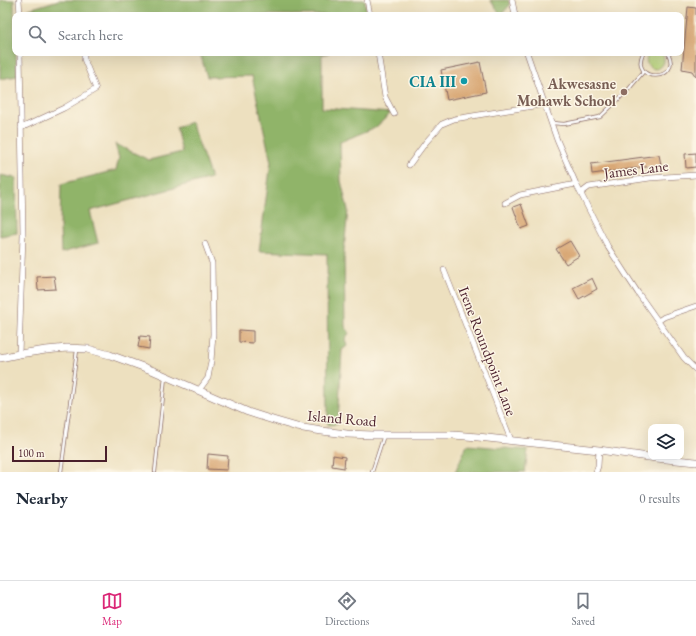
<!DOCTYPE html>
<style>
body{margin:0;font-family:"EB Garamond",serif;background:#f2f2f3;color:#1f2937}
.controls{position:absolute;right:12px;bottom:12px;display:grid;overflow:hidden;border-radius:8px;box-shadow:0 4px 16px #0002}
.controls button{width:36px;height:36px;display:grid;place-items:center;padding:0;border:0;border-bottom:1px solid #e0e1e3;background:#fff;color:#1f2937;font:20px sans-serif}
.scale{position:absolute;left:12px;bottom:10px;width:95px;box-sizing:border-box;padding-left:4px;border:2px solid #4a1f2b;border-top:0;font-size:11px;line-height:14px;white-space:nowrap;color:#4a1f2b;-webkit-text-stroke:3px #fcf5e5;paint-order:stroke}
.list{margin:0;padding:0;list-style:none}
h2{display:flex;justify-content:space-between;align-items:center;height:52px;margin:0;padding:0 16px;font-size:17px}
h2 small{font-size:13px;font-weight:400;color:#747a83}
.icon{flex:none;width:22px;height:22px;fill:none;stroke:currentColor;stroke-width:2;stroke-linecap:round;stroke-linejoin:round}
.map{position:relative;flex:none;width:696px;height:472px;overflow:hidden}
.search{position:absolute;background:#fff;box-shadow:0 4px 16px #0002;left:12px;right:12px;top:12px;height:44px;display:flex;align-items:center;gap:10px;box-sizing:border-box;padding:0 14px;border-radius:8px;color:#747a83;font-size:15px}
.sheet{height:108px;background:#fff}
nav{display:flex;justify-content:space-around;align-items:center;box-sizing:border-box;height:56px;border-top:1px solid #e0e1e3;background:#fff;font-size:11px;color:#747a83}
nav a{display:grid;justify-items:center;gap:2px}
nav .on{color:#db2777}
.map>svg:first-child{display:block}
</style>
<div class="map">
<svg width="696" height="472" viewBox="0 0 696 472">
<rect width="100%" height="100%" fill="#fcf5e5"/>
<filter id="ink" filterUnits="userSpaceOnUse"><feTurbulence type="fractalNoise" baseFrequency=".025" numOctaves="2"/><feDisplacementMap in="SourceGraphic" scale="8" xChannelSelector="R" yChannelSelector="G"/><feConvolveMatrix kernelMatrix="1 2 1 2 8 2 1 2 1" color-interpolation-filters="sRGB"/></filter>
<filter id="wash" filterUnits="userSpaceOnUse"><feTurbulence type="fractalNoise" baseFrequency=".012" numOctaves="4" result="noise"/><feDisplacementMap in="SourceGraphic" scale="16" xChannelSelector="R" yChannelSelector="G"/><feGaussianBlur stdDeviation="0.9" result="paint"/><feColorMatrix in="noise" values="0 0 0 0 0 0 0 0 0 0 0 0 0 0 0 0 0 1.4 0 .05"/><feComposite in="paint" operator="in"/></filter>
<g filter="url(#wash)">
<rect width="100%" height="100%" fill="#ede0bf"/>
<!-- green -->
<path fill="#b5d279" stroke="#807852" d="M649 53H662C666 60 664 66 657 69 648 69 643 61 649 53Z"/>
<!-- forest -->
<path fill="#90b469" stroke="#6d6a4a" d="M0 0H14L15 53H16L17 76 0 79Z
M59 0H365L367 15H187V14L142 15H30L29 9Z
M490 0H509V6L501 15Z
M200 53H329L322 55V108L391 113 376 127 340 142 341 181 348 210 344 249 345 326 349 333 345 339 347 346 342 350 338 424 328 425 327 254 259 251 271 162 252 76 207 77Z
M191 122 211 178 90 211 98 243 61 253 60 226 61 184 116 170 119 158 115 144 149 160 182 152 176 128Z
M0 175 16 178 17 233 0 236Z
M467 445 528 450 525 472H455Z"/>
<g id="blocks">
<!-- building -->
<path fill="#d9a876" d="M688 7 696 8V77L692 71 682 69Z
M480 62 486 92 447 100 441 70Z
M696 153V167L686 168 685 154Z
M659 155 661 165 592 174 591 164Z
M521 204 529 226 521 229 513 207Z
M570 241 579 256 566 264 556 249Z
M54 276 56 289 38 290 37 277Z
M592 278 597 289 579 299 573 288Z
M239 330 253 331V343L239 342Z
M140 336 150 337 149 349 138 347Z
M208 454 228 456 227 470 207 469Z
M333 455 345 457 344 468 332 466Z"/>
</g>
</g>
<g filter="url(#ink)">
<use href="#blocks" fill-opacity="0" stroke="#83635f" stroke-width="1"/>
<g fill="none" stroke-linecap="round" stroke-linejoin="round">
<defs>
<path id="lane" d="M643 53C629 84 683 82 668 53
M552 123 564 124 600 117 628 90 644 71
M61 472 77 350
M155 472 165 377
M372 472 384 435"/>
<path id="street" d="M19 0 20 15
M367 0 370 15
M512 0 515 15
M378 53 385 97 394 114
M527 53 557 140 576 184 608 247 638 293 684 358 696 370
M21 128 64 108 96 89 84 59V53
M409 165 426 142 442 124 454 119 546 104
M581 193 589 187 650 178 696 175
M505 203 520 195 576 184
M444 270 511 440
M658 321 664 317 696 306
M19 354 23 235 20 53
M199 390 208 378 211 361 213 334 212 263 205 244
M596 472 598 466 599 450"/>
<path id="secondary" d="M0 358 19 354 46 350 67 348 88 349 110 355 154 371 248 412 273 420 297 427 322 431 347 434 373 435H453L478 437 599 450 656 458 696 462"/>
</defs>
<!-- lane casing -->
<use href="#lane" stroke="#83635f" stroke-width="4"/>
<!-- street casing -->
<use href="#street" stroke="#83635f" stroke-width="6"/>
<!-- secondary casing -->
<use href="#secondary" stroke="#83635f" stroke-width="8"/>
<!-- lane -->
<use href="#lane" stroke="#fff" stroke-width="2.5"/>
<!-- street -->
<use href="#street" stroke="#fff" stroke-width="5"/>
<!-- secondary -->
<use href="#secondary" stroke="#fff" stroke-width="7"/>
</g>
</g>
<!-- markers -->
<circle fill="#0f9aa8" stroke="#fcf5e5" stroke-width="1.5" cx="464" cy="81" r="4"/>
<circle fill="#8d6e63" stroke="#fcf5e5" stroke-width="1.5" cx="624" cy="92" r="4"/>
<g text-anchor="middle" dominant-baseline="central" stroke-width="3" stroke-linejoin="round" paint-order="stroke">
<!-- culture labels -->
<g font-size="15" font-weight="bold" fill="#0d838f" stroke="#fcf5e5" text-anchor="end">
<text x="456" y="81">CIA III</text>
</g>
<!-- education labels -->
<g font-size="15" font-weight="bold" fill="#785e54" stroke="#fcf5e5" text-anchor="end">
<text x="616" y="83">Akwesasne<tspan x="616" dy="17">Mohawk School</tspan></text>
</g>
<!-- street labels -->
<g font-size="15" fill="#4a1f2b" stroke="#fcf5e5">
<text transform="translate(636 169) rotate(-7)">James Lane</text>
<text transform="translate(488 351) rotate(69)">Irene Roundpoint Lane</text>
<text transform="translate(342 418) rotate(5)">Island Road</text>
</g>
</g>
</svg>
<div class="controls">
<button><svg class="icon" aria-label="layers" viewBox="0 0 24 24"><path d="M12 4l9 5-9 5-9-5zM3 14l9 5 9-5"/></svg></button>
</div>
<div class="scale">100 m</div>
<div class="search"><svg class="icon" aria-label="search" viewBox="0 0 24 24"><circle cx="10" cy="10" r="6"/><path d="M15 15l6 6"/></svg>Search here</div>
</div>
<section class="sheet">
<h2>Nearby<small>0 results</small></h2>
<ul class="list">
</ul>
</section>
<nav>
<a class="on"><svg class="icon" aria-label="map" viewBox="0 0 24 24"><path d="M3 6l6-2 6 2 6-2v14l-6 2-6-2-6 2zM9 4v14M15 6v14"/></svg>Map</a>
<a><svg class="icon" aria-label="directions" viewBox="0 0 24 24"><path d="M12 3l9 9-9 9-9-9zM9 14v-3h6M13 9l2 2-2 2"/></svg>Directions</a>
<a><svg class="icon" aria-label="saved" viewBox="0 0 24 24"><path d="M7 4h10v16l-5-4-5 4z"/></svg>Saved</a>
</nav>
